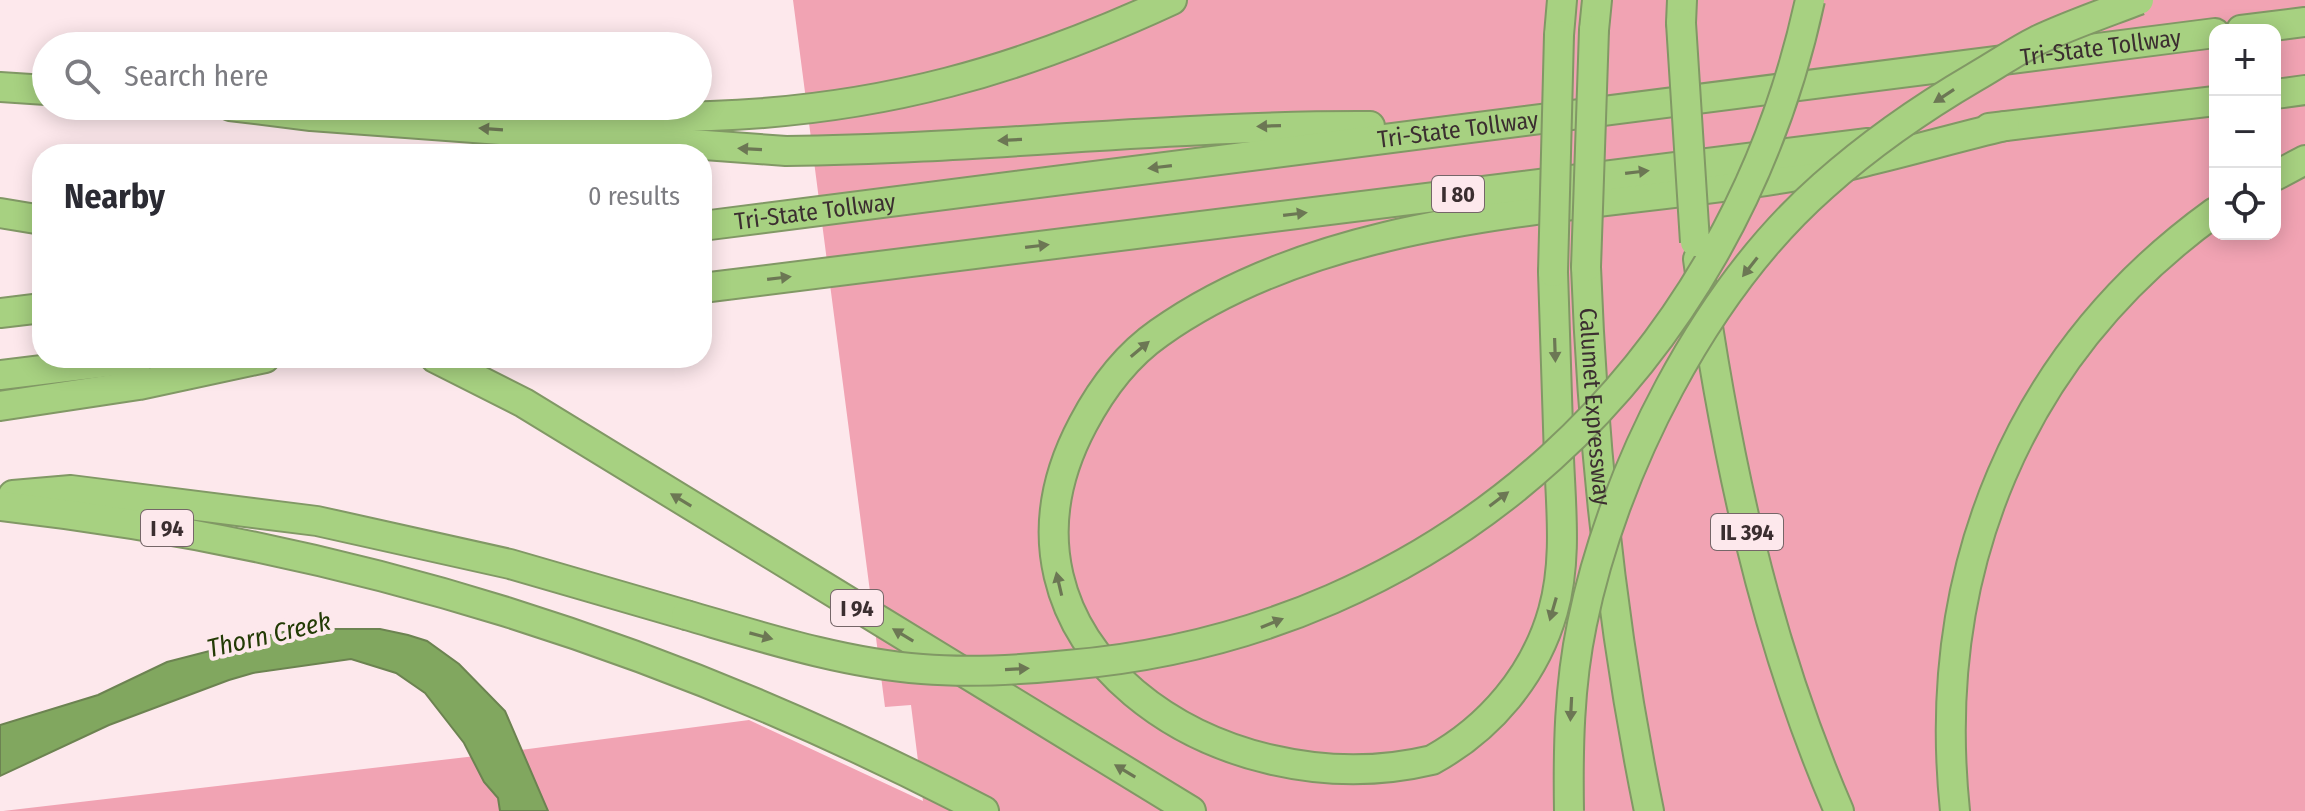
<!DOCTYPE html>
<meta charset="utf-8">
<style>
body{margin:0;font-family:"Fira Sans Condensed",sans-serif;background:#f7f7f7;color:#2b2b33}
.controls{position:absolute;right:24px;top:24px;display:grid;overflow:hidden;border-radius:16px;box-shadow:0 4px 20px #0003}
.controls button{width:72px;height:72px;display:grid;place-items:center;padding:0;border:0;border-bottom:2px solid #e1e1e2;background:#fff;color:#2b2b33;font:40px sans-serif}
.list{margin:0;padding:0;list-style:none}
h2{display:flex;justify-content:space-between;align-items:center;height:104px;margin:0;padding:0 32px;font-size:34px}
h2 small{font-size:26px;font-weight:400;color:#7c7c81}
.icon{flex:none;width:44px;height:44px;fill:none;stroke:currentColor;stroke-width:2;stroke-linecap:round;stroke-linejoin:round}
.map{position:relative;flex:none;width:2305px;height:811px;overflow:hidden}
.search{position:absolute;background:#fff;box-shadow:0 4px 20px #0003;left:32px;top:32px;width:680px;height:88px;display:flex;align-items:center;gap:20px;box-sizing:border-box;padding:0 28px;border-radius:44px;color:#7c7c81;font-size:30px}
.panel{position:absolute;background:#fff;box-shadow:0 4px 20px #0003;left:32px;top:144px;width:680px;height:224px;border-radius:32px}
.map>svg:first-child{display:block}
</style>
<div class="map">
<svg width="2305" height="811" viewBox="0 0 2305 811">
<rect width="100%" height="100%" fill="#fde8ec"/>
<!-- green -->
<path fill="#f1a3b3" fill-rule="evenodd" d="M793 0H2305V811H537L513 751 749 720 923 801 911 705 885 707ZM2215 30H2275V234H2215Z
M493 754 523 811H3Z"/>
<!-- water -->
<path fill="#81a75f" stroke="#6c8351" stroke-width="2" d="M327 629H380L408 635 427 641 459 664 505 711 548 811H500L498 798 484 782 464 743 425 693 396 673 351 659 253 673 229 680 109 725 0 776V725L98 695 167 662 283 632Z"/>
<g fill="none" stroke-linecap="round" stroke-linejoin="round">
<defs>
<g id="motorway">
<path d="M1681 23 1682 0"/>
<path d="M1594 30 1597 0"/>
<path d="M2241 30 2305 22"/>
<path d="M1559 35 1562 0"/>
<path d="M0 87 46 90"/>
<path d="M2275 94 2305 90"/>
<path d="M230 106 311 116 786 151C981 149 1175 125 1370 126"/>
<path d="M469 106C549 110 631 119 711 116 881 110 1019 71 1172 0"/>
<path d="M1989 128 2215 101"/>
<path d="M2275 176 2305 160"/>
<path d="M0 213 42 220"/>
<path id="s1" d="M702 226 2215 33"/>
<path d="M1698 259C1724 447 1763 636 1839 811"/>
<path id="s2" d="M1586 267C1593 451 1612 631 1649 811"/>
<path d="M1553 272C1555 334 1557 396 1559 458 1561 509 1567 561 1553 611 1535 675 1490 728 1432 760 1219 811 967 642 1083 424 1102 388 1126 356 1159 333 1335 208 1586 211 1791 177 1863 165 1934 143 2005 126"/>
<path d="M702 288 1868 143"/>
<path d="M0 313 42 308"/>
<path d="M435 358 524 403 1191 811"/>
<path d="M0 375 140 358"/>
<path d="M0 406 139 385 265 358"/>
<path d="M13 495 71 490 317 521 510 564 686 615"/>
<path d="M0 506C352 546 671 647 984 811"/>
<path d="M1955 811C1930 571 2018 354 2215 212"/>
</g>
</defs>
<!-- motorway casing -->
<use href="#motorway" stroke="#819865" stroke-width="32"/>
<!-- motorway -->
<use href="#motorway" stroke="#a7d181" stroke-width="28"/>
<defs>
<path id="motorway-bridge" d="M1681 23 1695 242
M1586 267 1594 30
M1553 272 1559 35
M686 615C762 637 842 663 922 669 970 673 1020 670 1068 665 1445 633 1731 366 1810 0
M1569 811C1568 749 1569 686 1582 624 1613 471 1704 291 1823 186 1869 145 1922 108 1975 77 1996 65 2016 51 2038 40 2070 25 2105 13 2139 0"/>
</defs>
<!-- motorway-bridge casing -->
<use href="#motorway-bridge" stroke="#819865" stroke-width="32" stroke-linecap="butt"/>
<!-- motorway-bridge -->
<use href="#motorway-bridge" stroke="#a7d181" stroke-width="28"/>
</g>
<!-- one-way arrows -->
<defs><path id="oneway-solid" d="M-6-.8H1V-3.2L6.5 0L1 3.2V.8H-6Z" transform="scale(2)"/></defs>
<g fill="#6c7754">
<use href="#oneway-solid" transform="translate(1944 96) rotate(147)"/>
<use href="#oneway-solid" transform="translate(1269 126) rotate(178)"/>
<use href="#oneway-solid" transform="translate(491 129) rotate(-176)"/>
<use href="#oneway-solid" transform="translate(1010 140) rotate(177)"/>
<use href="#oneway-solid" transform="translate(750 149) rotate(-177)"/>
<use href="#oneway-solid" transform="translate(1160 167) rotate(173)"/>
<use href="#oneway-solid" transform="translate(1637 172) rotate(-7)"/>
<use href="#oneway-solid" transform="translate(1295 214) rotate(-7)"/>
<use href="#oneway-solid" transform="translate(1037 246) rotate(-7)"/>
<use href="#oneway-solid" transform="translate(1750 267) rotate(128)"/>
<use href="#oneway-solid" transform="translate(779 278) rotate(-7)"/>
<use href="#oneway-solid" transform="translate(1140 349) rotate(-40)"/>
<use href="#oneway-solid" transform="translate(1555 350) rotate(88)"/>
<use href="#oneway-solid" transform="translate(1499 499) rotate(-37)"/>
<use href="#oneway-solid" transform="translate(681 500) rotate(-149)"/>
<use href="#oneway-solid" transform="translate(1059 584) rotate(-103)"/>
<use href="#oneway-solid" transform="translate(1553 609) rotate(106)"/>
<use href="#oneway-solid" transform="translate(1272 623) rotate(-22)"/>
<use href="#oneway-solid" transform="translate(903 635) rotate(-149)"/>
<use href="#oneway-solid" transform="translate(761 636) rotate(15)"/>
<use href="#oneway-solid" transform="translate(1017 669) rotate(-3)"/>
<use href="#oneway-solid" transform="translate(1571 709) rotate(93)"/>
<use href="#oneway-solid" transform="translate(1125 771) rotate(-149)"/>
</g>
<g text-anchor="middle" dominant-baseline="central" stroke-width="8" stroke-linejoin="round" paint-order="stroke">
<!-- shield labels -->
<g fill="#fde8ec" stroke="#756668" stroke-width="2">
<rect x="1432" y="176" width="52" height="36" rx="6"/>
<rect x="141" y="510" width="52" height="36" rx="6"/>
<rect x="1711" y="514" width="72" height="36" rx="6"/>
<rect x="831" y="590" width="52" height="36" rx="6"/>
</g>
<g font-size="22" font-weight="bold" fill="#3b2e30">
<text x="1458" y="194">I 80</text>
<text x="167" y="528">I 94</text>
<text x="1747" y="532">IL 394</text>
<text x="857" y="608">I 94</text>
</g>
<!-- street labels -->
<g font-size="24" fill="#3b2e30" stroke="#fde8ec">
<text stroke="none"><textPath href="#s1" startOffset="1410">Tri-State Tollway</textPath></text>
<text stroke="none"><textPath href="#s1" startOffset="762">Tri-State Tollway</textPath></text>
<text stroke="none"><textPath href="#s1" startOffset="114">Tri-State Tollway</textPath></text>
<text stroke="none"><textPath href="#s2" startOffset="140">Calumet Expressway</textPath></text>
</g>
<!-- water labels -->
<g font-size="26" font-style="italic" fill="#233b05" stroke="#fde8ec">
<text transform="translate(269 635) rotate(-13)">Thorn Creek</text>
</g>
</g>
</svg>
<div class="controls">
<button>+</button>
<button>−</button>
<button><svg class="icon" aria-label="locate" viewBox="0 0 24 24"><circle cx="12" cy="12" r="6"/><path d="M12 2v4M12 18v4M2 12h4M18 12h4"/></svg></button>
</div>
<div class="search"><svg class="icon" aria-label="search" viewBox="0 0 24 24"><circle cx="10" cy="10" r="6"/><path d="M15 15l6 6"/></svg>Search here</div>
<section class="panel">
<h2>Nearby<small>0 results</small></h2>
<ul class="list">
</ul>
</section>
</div>
